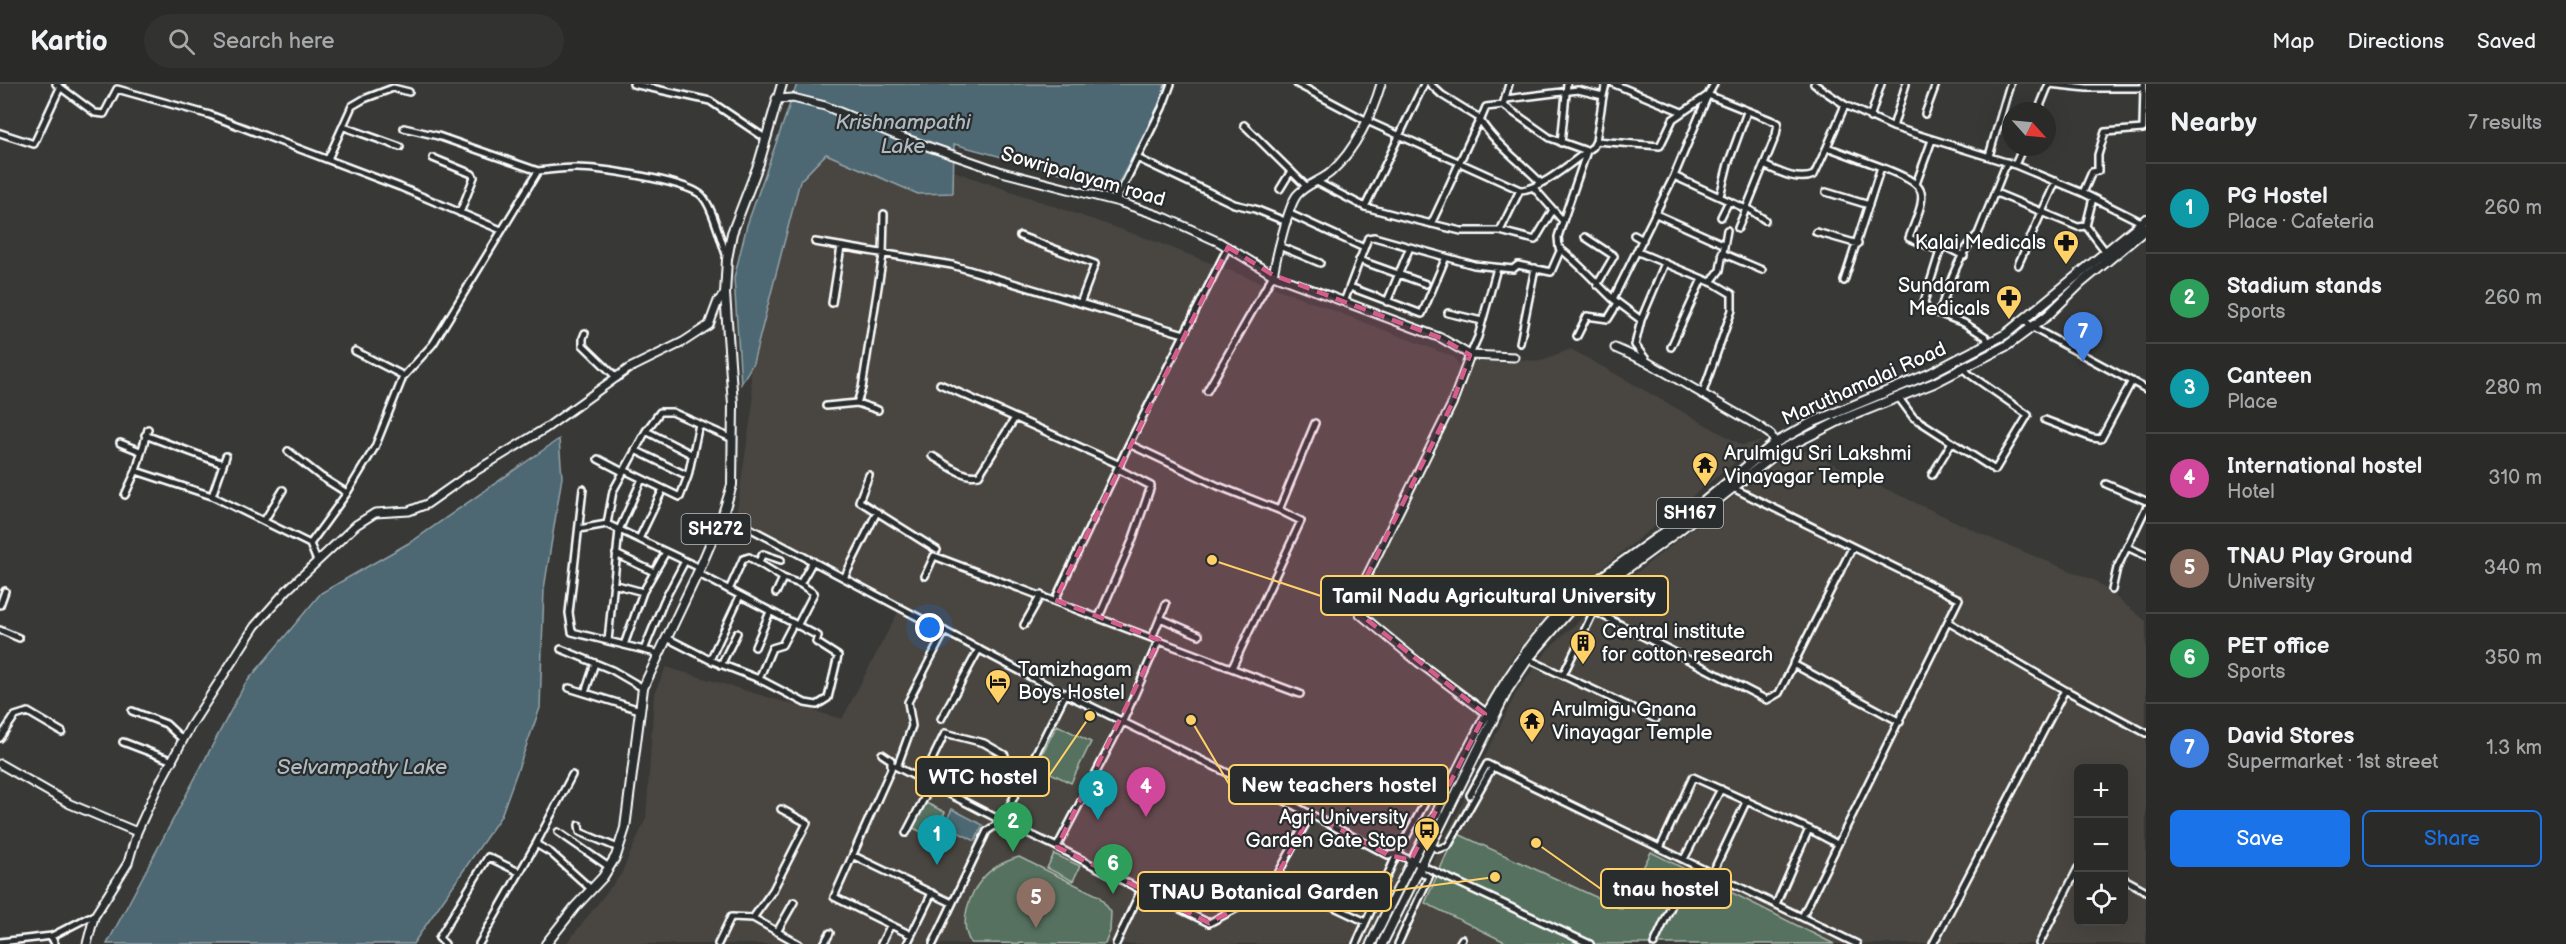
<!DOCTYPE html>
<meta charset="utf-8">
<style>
body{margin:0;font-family:"Balsamiq Sans",sans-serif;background:#323230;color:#f1f3f6}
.controls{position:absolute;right:18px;bottom:18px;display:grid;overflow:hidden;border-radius:9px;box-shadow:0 6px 24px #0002}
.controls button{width:54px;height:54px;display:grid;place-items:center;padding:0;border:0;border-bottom:2px solid #464645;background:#2a2a28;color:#f1f3f6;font:30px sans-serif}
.compass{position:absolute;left:2002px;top:18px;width:54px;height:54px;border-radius:50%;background:#2a2a28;box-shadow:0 6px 24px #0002;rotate:117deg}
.you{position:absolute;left:930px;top:544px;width:21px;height:21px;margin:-15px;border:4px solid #fff;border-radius:50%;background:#1a73e8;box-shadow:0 0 0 9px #1a73e833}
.badge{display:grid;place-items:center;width:39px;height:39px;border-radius:50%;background:#1a73e8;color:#fff;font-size:20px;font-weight:700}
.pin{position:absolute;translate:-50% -50px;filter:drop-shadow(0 2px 3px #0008)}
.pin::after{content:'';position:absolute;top:32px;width:21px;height:18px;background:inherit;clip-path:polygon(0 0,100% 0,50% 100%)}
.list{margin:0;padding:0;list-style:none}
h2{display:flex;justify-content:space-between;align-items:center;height:78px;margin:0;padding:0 24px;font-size:26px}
h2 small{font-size:20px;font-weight:400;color:#a5a7a8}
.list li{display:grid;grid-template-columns:39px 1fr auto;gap:18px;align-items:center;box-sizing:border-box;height:90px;padding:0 24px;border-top:2px solid #464645}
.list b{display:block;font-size:22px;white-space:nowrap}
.list p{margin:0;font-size:20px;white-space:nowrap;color:#a5a7a8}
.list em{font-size:20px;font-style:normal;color:#a5a7a8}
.actions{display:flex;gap:12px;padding:18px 24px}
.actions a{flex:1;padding:14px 0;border:2px solid #1a73e8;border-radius:9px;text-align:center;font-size:21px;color:#1a73e8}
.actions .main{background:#1a73e8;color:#fff}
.icon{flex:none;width:33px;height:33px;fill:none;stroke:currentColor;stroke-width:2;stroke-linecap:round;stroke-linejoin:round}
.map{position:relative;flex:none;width:2146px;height:860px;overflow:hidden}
header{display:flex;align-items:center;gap:36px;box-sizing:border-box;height:84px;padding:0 30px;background:#2a2a28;border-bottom:2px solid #464645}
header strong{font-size:28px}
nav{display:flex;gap:33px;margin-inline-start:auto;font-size:21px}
.search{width:420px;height:54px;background:#323230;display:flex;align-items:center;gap:15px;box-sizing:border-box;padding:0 21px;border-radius:33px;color:#a5a7a8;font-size:22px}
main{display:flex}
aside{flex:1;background:#2a2a28}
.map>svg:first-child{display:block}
</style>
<header>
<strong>Kartio</strong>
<div class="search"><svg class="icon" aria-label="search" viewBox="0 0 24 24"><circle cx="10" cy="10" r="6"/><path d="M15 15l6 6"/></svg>Search here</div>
<nav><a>Map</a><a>Directions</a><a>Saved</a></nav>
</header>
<main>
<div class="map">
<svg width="2146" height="860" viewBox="0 0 2146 860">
<rect width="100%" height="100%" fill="#383836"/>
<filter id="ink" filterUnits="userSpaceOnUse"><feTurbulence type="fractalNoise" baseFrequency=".0167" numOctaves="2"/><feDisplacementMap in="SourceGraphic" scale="12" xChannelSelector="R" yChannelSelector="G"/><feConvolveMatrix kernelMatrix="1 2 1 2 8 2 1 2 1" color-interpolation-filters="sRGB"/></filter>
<g filter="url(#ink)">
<!-- built -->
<path fill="#48453f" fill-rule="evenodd" d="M792 31 1146 154 1454 273 1461 285 1480 272 1539 277 1571 265 1742 361 1762 357 1563 515 1514 571 1476 639 1369 860H566L621 790 646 734 654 610 666 583 842 635 901 522 735 438 753 318 744 225Z
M1797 363 1995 456 2096 497 2146 537V860H1393L1517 607 1549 564 1604 514ZM2078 684H2124V838H2078Z"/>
<!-- green -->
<path fill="#56715f" stroke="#aab8af" stroke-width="1.5" d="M1057 641 1091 658 1071 699 1036 682Z
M924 718 945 728 932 753 911 743Z
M1456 749 1622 825 1651 768 1834 860H1509L1425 819Z
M1054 770 1080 782 1073 797 1047 784Z
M1019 773 1099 812 1111 828 1110 847 1105 860 971 859C958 840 969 810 983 794 992 783 1006 777 1019 773Z"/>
<!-- water -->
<path fill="#4d6772" stroke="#94a4aa" stroke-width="1.5" d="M797 0H1165L1161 18 1116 104 954 60 953 109 918 110 826 70 800 97 753 279 741 300 734 194 747 141Z
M559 355 562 393 544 505 540 624 501 732 413 860H107L245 600 321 509 414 456Z
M952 725 983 741 975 757 944 741Z"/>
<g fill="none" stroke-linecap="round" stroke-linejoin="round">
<!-- street-tunnel -->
<path stroke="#4c4c4a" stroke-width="5" stroke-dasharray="5 2.5" stroke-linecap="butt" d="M1438 695 1470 711"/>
<defs>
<path id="street" d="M56 0 95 29 104 30 117 5 210 31 400 103 501 146
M633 0 710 17 765 54
M1297 0 1367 37 1520 106C1541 106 1575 75 1593 63L1596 57 1660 62 1673 35 1708 11 1714 0
M1430 0 1442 11 1481 35 1486 23 1503 21 1509 0
M1614 0 1682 28
M1814 0 1845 21 1893 43 2015 81
M1506 15 1578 6 1603 12 1606 0
M1503 21 1550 54 1587 67 1563 137
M2038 27 2049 0 2087 4H2143
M1925 30 1936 0
M1870 34 1881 0
M1480 36C1495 60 1521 78 1541 99
M1244 41 1307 103
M344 43 400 63
M1893 43 1906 0
M404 44 438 52 538 87
M0 49 34 60 60 4
M1596 57 1603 12
M1561 59 1567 0
M2023 63 2015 81 2083 109 2143 139
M1989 72 2010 0
M433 74 472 90 474 93 460 129
M1137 74 1234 120 1255 125 1287 138
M328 75 352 22 364 15 393 4 409 8
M1764 81C1779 88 1798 98 1814 91L1827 63
M1881 83C1931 103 1928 105 1909 154L1940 167
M1317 98 1365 123 1407 134 1461 147H1500L1520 106
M1916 100 1932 56
M1534 104 1563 137 1558 153 1559 164C1579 179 1595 198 1613 215
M1280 105 1291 87
M1826 108 1869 121
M1996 109 2078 143 2086 142 2106 168
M2083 109 2092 88 2098 87V71L2105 48 2143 45 2144 0
M1720 112 1728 80 1747 28
M1116 117 1162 24 1171 0
M1365 123 1424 0
M1747 124 1765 136
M1290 130 1364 164
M1656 130 1723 160
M1721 133 1729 117
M1431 140C1448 106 1462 71 1479 37
M2086 142 2093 114
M1738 144 1746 125
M1500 147 1535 156 1553 126
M1816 148 1858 160
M1634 151 1643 156
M1020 152 1095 180 1081 217
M1585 153 1614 172 1597 201
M815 158 952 181 1184 250
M1279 162 1320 179
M1638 168 1715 200 1732 210V226L1702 311
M1722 169 1762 186
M1964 172 1944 162 1940 167 1924 218 1927 225 1964 239 1986 253 1988 261
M1359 176 1426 200
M2018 181 2056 97
M1844 197 1881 83 1827 63 1845 21
M1711 198 1720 186 1727 146
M1350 203 1422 230 1446 173
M1344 218 1368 154 1374 153 1474 181 1513 185 1518 181 1551 188 1561 165
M1387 218 1410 163
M832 219 841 163
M1448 229 1482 237
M1939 229C1947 206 1960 166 1978 150L2007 78
M1641 236 1665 179
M2025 236 2033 244 2146 305
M585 249 583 254V261L617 294
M1577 252 1587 232 1608 235 1618 219
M1520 259 1535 184
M1671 263 1702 195
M355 267 404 292
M1470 271 1478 253 1497 184
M1648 278 1635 261 1641 236 1613 215 1674 92 1708 11 1778 39 1776 51 1746 125 1674 92
M940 300 1120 381
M1207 307 1273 191
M1899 314 1913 333 1995 386 2028 331 1969 290 1963 284
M857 319 862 304 883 171 884 130
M826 322 857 319 878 326
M2045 336 2092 354 2101 355 2132 297
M646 347 691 370
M145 351 223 380
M120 359 140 367
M1129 360 1218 402 1279 426
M635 366 688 392
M288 367 320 392 347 409
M932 372C945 379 964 395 979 391L1015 334
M598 375 623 388
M624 386 680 413 688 392 699 340
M136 387 212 412 310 460
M869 391 859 417 937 466
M1932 391 1952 358
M2106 400 2146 417
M1733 404 1959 515 1802 833
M583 405 569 529 572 548 660 570
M125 411 136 387 148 345
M212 412 226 372
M723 430 1033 594 1289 719 1388 771 1397 770 1590 860
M264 437 283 406
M579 445 607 440
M639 455 663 405
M2127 463 2146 472
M616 470 654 488
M317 477 310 460 347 409 375 363 403 293 433 260 538 87C550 86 563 84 575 84 601 84 680 96 700 110 712 119 721 158 727 173
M758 479 763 470 781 476
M700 484 607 440 613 407 646 347 660 328H672L733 355
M925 492 934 472 1300 610
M844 494 877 428
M613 500 643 508
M729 506 743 475 749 473 783 494 800 500
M2112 506 2117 484 2146 424
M776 509 783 494
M1055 516 1129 360 1228 163
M0 521 5 507
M1099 533 1132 457 1151 402 1118 385
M1160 534 1199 551
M1024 541 1041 511
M797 542 814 509 800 500 813 477
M0 546 19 554
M667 554 710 576 759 595 805 619 817 621 828 614 838 572 816 558 818 552 697 489
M1152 554 1166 520
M608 557 619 446 642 395
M624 561 643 508 666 468
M755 563 770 528
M561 565 612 586 643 604
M644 566 664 517 685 477
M1528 575 1656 635
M710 576 740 512
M1793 580 1900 638
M721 581 737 549
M1232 584 1301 437 1279 426 1315 339
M1563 591 1594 527 1767 616 1779 609 1852 464
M759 595 772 564 782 561 793 540
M569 604 640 626
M2065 606 2146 649
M585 609 595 579
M132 627 166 640 183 656
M941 635 979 565
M0 654 15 632 28 628 62 648
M123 658 173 677
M882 670 891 676V685L834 813 911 851
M891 680 1002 737 987 747 933 860
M897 683 912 642 908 618 945 547
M922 696 945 649 984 659 1005 671
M1470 711 1487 680 1857 860
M579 741 580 748 618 764
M558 748 609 783
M906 749 931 701
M536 760 551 769 591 805
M1430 761 1438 765 1448 762 1492 684
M1057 763 1002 737 1066 609
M1660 764 1693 693 1809 745 1837 760
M854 772 952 819
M1684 775 1721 705
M1712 790 1747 716
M1275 795 1366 838 1397 770 1438 695
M2124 795 2146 807
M1141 806 1057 763 1123 637 1159 556
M1776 820 1809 745
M753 834 773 806 807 739 781 725
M777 848 794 818
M51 852 55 860
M0 858 52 852 89 833H94
M445 860 439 854 488 773 519 788
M479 860 536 760 572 691
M718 860 731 833 753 834 799 860
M824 860 830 849
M881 860 890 842
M907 860 932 809
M1116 860 1141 806 1209 839 1258 813 1275 795 1311 730
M1356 860 1366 838
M1398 860 1429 793 1418 786
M1459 860 1462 855
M1654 860 1671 823
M1933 860 2065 606 1948 538
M2039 860 2078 784"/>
<path id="secondary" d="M776 15 793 14 825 22 898 52 1002 88 1119 118 1166 134 1219 158 1273 191 1441 254 1470 271 1514 273
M1273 191C1276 175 1288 122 1297 111 1306 100 1321 97 1331 88 1355 66 1372 31 1381 0
M1615 264 1649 279 1760 343 1771 351 1775 359
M1470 271 1452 320 1356 514 1360 530 1418 578 1490 632
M0 680 70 720 137 748
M87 860 94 833 128 779 137 748 157 704 190 643 255 542 287 506 356 441 375 429 409 427 427 420 464 394 546 344 628 285 683 258 709 241 718 217 725 210"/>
<path id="primary" d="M546 860 575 823 603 793 616 772 625 744 643 604 700 484 723 430 732 401 733 320 725 210 727 175 732 149 759 79 782 0
M1371 860C1392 816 1414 773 1436 730 1475 650 1511 571 1578 510L1683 435 1775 359 1811 339 1929 290 2006 250 2146 135
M1382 860 1508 605 1528 575 1569 527 1674 450 1781 366 1841 336 1934 299 2008 261 2047 232 2081 199 2146 145"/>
</defs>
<!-- street casing -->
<use href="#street" stroke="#fff" stroke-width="10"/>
<!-- secondary casing -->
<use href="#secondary" stroke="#fff" stroke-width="11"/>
<!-- primary casing -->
<use href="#primary" stroke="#fff" stroke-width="12"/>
<!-- street -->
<use href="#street" stroke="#2a2d2e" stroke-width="5"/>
<!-- secondary -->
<use href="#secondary" stroke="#2a2d2e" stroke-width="7"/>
<!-- primary -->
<use href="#primary" stroke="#2a2d2e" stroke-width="8"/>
</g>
</g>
<!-- marked area -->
<path fill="#d45d8c" fill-opacity="0.2" stroke="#d45d8c" stroke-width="4.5" stroke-dasharray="12 8" stroke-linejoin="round" d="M1228 163 1273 191 1441 254 1470 271 1452 320 1356 514 1360 530 1485 630 1411 776 1388 771 1311 730 1275 795 1258 813 1209 839 1057 763 1159 556 1055 516Z"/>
<!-- icons -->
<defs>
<symbol id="pharmacy-pin" viewBox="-11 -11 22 30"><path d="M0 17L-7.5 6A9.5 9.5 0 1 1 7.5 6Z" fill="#ffd166" stroke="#2a2d2e"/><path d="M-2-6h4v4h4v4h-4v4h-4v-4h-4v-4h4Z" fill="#111"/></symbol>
<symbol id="temple-pin" viewBox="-11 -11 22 30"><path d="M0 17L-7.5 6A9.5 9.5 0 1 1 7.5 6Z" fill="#ffd166" stroke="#2a2d2e"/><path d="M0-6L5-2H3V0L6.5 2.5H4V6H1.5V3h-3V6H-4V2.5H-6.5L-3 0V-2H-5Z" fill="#111"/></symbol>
<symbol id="building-pin" viewBox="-11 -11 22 30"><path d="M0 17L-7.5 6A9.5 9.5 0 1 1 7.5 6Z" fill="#ffd166" stroke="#2a2d2e"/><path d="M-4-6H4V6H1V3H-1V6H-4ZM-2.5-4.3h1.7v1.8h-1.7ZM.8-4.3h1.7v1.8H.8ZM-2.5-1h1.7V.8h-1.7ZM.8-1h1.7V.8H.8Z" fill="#111"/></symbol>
<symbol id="hotel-pin" viewBox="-11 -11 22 30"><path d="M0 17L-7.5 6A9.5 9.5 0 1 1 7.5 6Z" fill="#ffd166" stroke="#2a2d2e"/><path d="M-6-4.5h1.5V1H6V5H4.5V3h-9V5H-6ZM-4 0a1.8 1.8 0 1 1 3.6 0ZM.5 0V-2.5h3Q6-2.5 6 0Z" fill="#111"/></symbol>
<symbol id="bus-pin" viewBox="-11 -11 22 30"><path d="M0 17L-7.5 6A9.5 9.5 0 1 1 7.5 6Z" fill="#ffd166" stroke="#2a2d2e"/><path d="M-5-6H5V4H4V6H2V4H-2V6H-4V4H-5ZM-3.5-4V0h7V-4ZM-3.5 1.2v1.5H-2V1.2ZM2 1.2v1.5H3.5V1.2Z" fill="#111"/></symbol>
</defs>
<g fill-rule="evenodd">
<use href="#pharmacy-pin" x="2051" y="144" width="30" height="40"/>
<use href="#pharmacy-pin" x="1994" y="199" width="30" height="40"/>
<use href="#temple-pin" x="1690" y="366" width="30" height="40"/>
<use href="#building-pin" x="1568" y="544" width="30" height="40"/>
<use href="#hotel-pin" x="983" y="583" width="30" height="40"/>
<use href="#temple-pin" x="1517" y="622" width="30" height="40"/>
<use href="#bus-pin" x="1412" y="731" width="30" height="40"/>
</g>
<g text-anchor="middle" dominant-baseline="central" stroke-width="4.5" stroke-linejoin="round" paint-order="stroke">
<!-- shield labels -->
<g fill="#2a2d2e" stroke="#bfc0c0" stroke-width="1.5">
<rect x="1657" y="414" width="66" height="30" rx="4.5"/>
<rect x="681.5" y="430" width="69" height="30" rx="4.5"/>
</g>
<g font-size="18" font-weight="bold" fill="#fff">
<text x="1690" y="429">SH167</text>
<text x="716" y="445">SH272</text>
</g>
<!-- street labels -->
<g font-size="20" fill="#fff" stroke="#2a2d2e">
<text transform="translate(1083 93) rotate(16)">Sowripalayam road</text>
<text transform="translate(1864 300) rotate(-24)">Maruthamalai Road</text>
</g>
<!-- poi labels -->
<g font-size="20" fill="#fff" stroke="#2a2d2e" text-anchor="start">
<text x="2046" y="159" text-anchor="end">Kalai Medicals</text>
<text x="1990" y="202" text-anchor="end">Sundaram<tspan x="1990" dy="23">Medicals</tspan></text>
<text x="1724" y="370">Arulmigu Sri Lakshmi<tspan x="1724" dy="23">Vinayagar Temple</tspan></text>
<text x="1602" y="548">Central institute<tspan x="1602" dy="23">for cotton research</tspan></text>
<text x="1018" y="586">Tamizhagam<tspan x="1018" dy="23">Boys Hostel</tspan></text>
<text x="1552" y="626">Arulmigu Gnana<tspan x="1552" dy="23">Vinayagar Temple</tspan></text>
<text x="1408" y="734" text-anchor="end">Agri University<tspan x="1408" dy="23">Garden Gate Stop</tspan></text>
</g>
<!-- water labels -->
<g font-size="21" font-style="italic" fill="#afbbc0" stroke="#2a2d2e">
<text x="903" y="38">Krishnampathi<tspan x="903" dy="24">Lake</tspan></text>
<text x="362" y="683">Selvampathy Lake</text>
</g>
</g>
<!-- callouts -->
<path fill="none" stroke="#ffd166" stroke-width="2" d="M1212 476L1321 512M1090 632L1049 692M1191 636L1229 700M1536 759L1601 805M1495 793L1391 807"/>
<g fill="#ffd166" stroke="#2a2d2e" stroke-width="2">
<circle cx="1212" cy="476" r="6"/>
<circle cx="1090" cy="632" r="6"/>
<circle cx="1191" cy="636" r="6"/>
<circle cx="1536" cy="759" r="6"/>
<circle cx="1495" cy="793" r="6"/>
</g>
<g fill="#2a2d2e" stroke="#ffd166" stroke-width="2">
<rect x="1321" y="492" width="347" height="39" rx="6"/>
<rect x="916" y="673" width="133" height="39" rx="6"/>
<rect x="1229" y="681" width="219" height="39" rx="6"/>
<rect x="1601" y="785" width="130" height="39" rx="6"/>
<rect x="1138" y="788" width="253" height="39" rx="6"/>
</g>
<g font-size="21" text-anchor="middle" font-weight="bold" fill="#fff">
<text x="1494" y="519">Tamil Nadu Agricultural University</text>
<text x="983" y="700">WTC hostel</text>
<text x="1339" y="708">New teachers hostel</text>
<text x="1666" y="812">tnau hostel</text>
<text x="1264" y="815">TNAU Botanical Garden</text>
</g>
</svg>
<div class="controls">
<button>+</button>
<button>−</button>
<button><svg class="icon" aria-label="locate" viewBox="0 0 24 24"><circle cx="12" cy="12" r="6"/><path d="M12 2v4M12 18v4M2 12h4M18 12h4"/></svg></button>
</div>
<svg class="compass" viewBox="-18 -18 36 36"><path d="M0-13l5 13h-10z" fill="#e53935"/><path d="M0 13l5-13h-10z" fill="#a5a7a8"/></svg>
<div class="you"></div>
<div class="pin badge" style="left:937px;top:781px;background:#0f9aa8">1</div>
<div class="pin badge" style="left:1013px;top:768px;background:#2e9e5b">2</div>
<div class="pin badge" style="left:1098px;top:736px;background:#0f9aa8">3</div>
<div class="pin badge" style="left:1146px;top:733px;background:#d1479c">4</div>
<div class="pin badge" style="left:1036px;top:844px;background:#8d6e63">5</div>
<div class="pin badge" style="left:1113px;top:810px;background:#2e9e5b">6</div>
<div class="pin badge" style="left:2083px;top:278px;background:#3f7fe0">7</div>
</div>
<aside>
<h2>Nearby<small>7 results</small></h2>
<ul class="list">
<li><span class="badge" style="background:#0f9aa8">1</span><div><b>PG Hostel</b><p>Place · Cafeteria</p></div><em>260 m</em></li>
<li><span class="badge" style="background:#2e9e5b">2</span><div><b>Stadium stands</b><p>Sports</p></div><em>260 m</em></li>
<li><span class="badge" style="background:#0f9aa8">3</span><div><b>Canteen</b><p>Place</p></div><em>280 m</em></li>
<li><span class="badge" style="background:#d1479c">4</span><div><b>International hostel</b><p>Hotel</p></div><em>310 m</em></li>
<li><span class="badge" style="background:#8d6e63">5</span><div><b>TNAU Play Ground</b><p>University</p></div><em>340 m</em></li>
<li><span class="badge" style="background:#2e9e5b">6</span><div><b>PET office</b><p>Sports</p></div><em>350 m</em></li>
<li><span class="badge" style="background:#3f7fe0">7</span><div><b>David Stores</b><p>Supermarket · 1st street</p></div><em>1.3 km</em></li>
</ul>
<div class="actions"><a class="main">Save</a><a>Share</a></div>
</aside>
</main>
